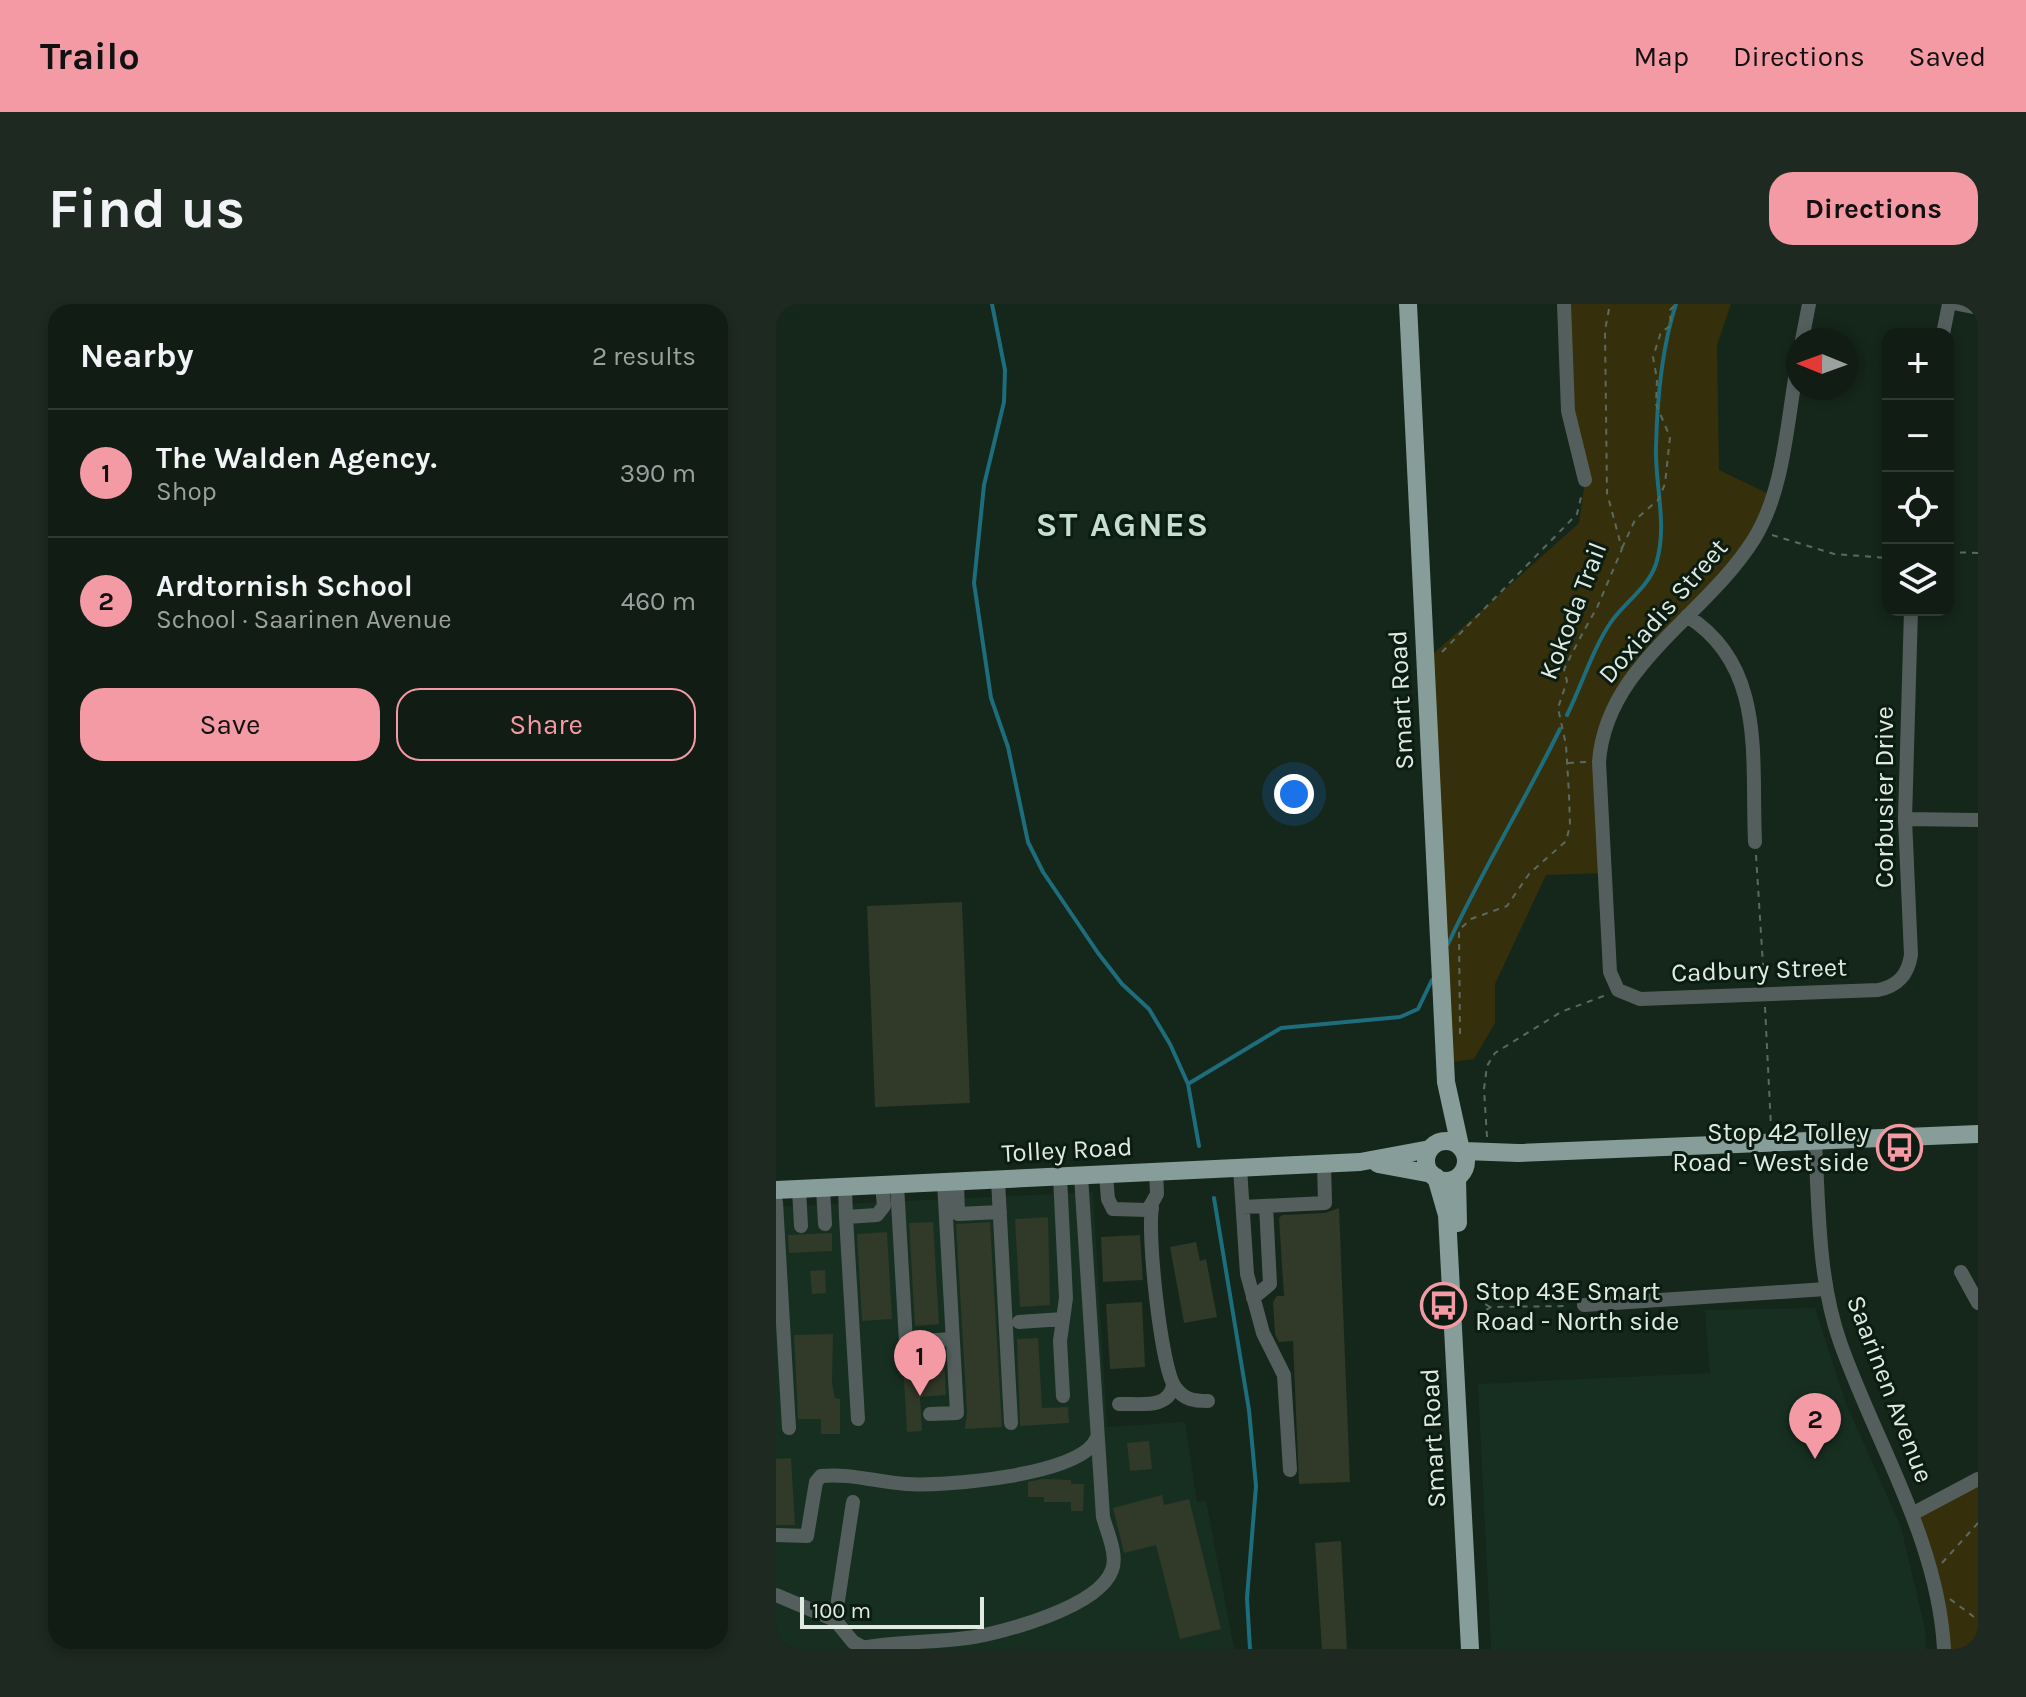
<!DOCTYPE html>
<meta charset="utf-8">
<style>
body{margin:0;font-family:Karla,sans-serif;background:#1e2922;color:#f1f3f6}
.controls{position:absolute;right:24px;top:24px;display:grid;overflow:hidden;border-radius:16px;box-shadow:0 4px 12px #0003}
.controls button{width:72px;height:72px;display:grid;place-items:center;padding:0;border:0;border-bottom:2px solid #303a34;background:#101c14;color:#f1f3f6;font:40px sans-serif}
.compass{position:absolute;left:1010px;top:24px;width:72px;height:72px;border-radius:50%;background:#101c14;box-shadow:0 4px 12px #0003;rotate:271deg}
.scale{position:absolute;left:24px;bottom:20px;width:184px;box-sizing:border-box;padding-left:8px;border:4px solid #e0eae3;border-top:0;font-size:22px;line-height:28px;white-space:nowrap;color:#e0eae3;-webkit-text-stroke:6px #0b1c12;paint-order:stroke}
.you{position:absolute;left:518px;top:490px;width:28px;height:28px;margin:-20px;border:6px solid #fff;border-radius:50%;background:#1a73e8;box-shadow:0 0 0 12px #1a73e833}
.badge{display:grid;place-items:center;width:52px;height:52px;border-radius:50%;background:#f49aa4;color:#111;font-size:26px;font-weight:700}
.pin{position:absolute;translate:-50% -66px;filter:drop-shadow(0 2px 4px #0008)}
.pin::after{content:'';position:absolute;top:42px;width:28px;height:24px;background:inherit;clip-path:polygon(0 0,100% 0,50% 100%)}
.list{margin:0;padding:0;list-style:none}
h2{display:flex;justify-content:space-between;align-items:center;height:104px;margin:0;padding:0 32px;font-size:34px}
h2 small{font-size:26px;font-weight:400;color:#9ca1a0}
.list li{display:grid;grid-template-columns:52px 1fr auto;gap:24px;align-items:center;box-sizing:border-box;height:128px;padding:0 32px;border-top:2px solid #303a34}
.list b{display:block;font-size:30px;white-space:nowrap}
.list p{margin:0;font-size:26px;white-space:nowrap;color:#9ca1a0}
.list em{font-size:26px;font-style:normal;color:#9ca1a0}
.actions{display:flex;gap:16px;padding:24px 32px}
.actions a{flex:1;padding:18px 0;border:2px solid #f49aa4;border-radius:24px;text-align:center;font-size:28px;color:#f49aa4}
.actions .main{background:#f49aa4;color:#111}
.icon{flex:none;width:44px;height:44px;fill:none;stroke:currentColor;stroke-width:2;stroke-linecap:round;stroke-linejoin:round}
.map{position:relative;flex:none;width:1202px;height:1345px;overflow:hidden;border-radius:24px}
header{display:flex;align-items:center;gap:48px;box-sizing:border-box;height:112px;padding:0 40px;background:#f49aa4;color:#111}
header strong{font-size:38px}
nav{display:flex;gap:44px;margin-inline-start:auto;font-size:28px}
.intro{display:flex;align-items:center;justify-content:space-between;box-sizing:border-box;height:192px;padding:0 48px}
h1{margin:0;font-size:56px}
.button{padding:20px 36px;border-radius:24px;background:#f49aa4;color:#111;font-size:28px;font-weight:700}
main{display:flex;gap:48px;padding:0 48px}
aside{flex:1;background:#101c14;border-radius:24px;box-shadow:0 4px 12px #0003}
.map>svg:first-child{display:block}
</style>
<header>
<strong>Trailo</strong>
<nav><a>Map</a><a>Directions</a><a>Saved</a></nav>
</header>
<div class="intro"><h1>Find us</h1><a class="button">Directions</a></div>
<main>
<aside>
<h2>Nearby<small>2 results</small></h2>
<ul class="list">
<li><span class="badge">1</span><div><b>The Walden Agency.</b><p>Shop</p></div><em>390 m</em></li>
<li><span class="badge">2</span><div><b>Ardtornish School</b><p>School · Saarinen Avenue</p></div><em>460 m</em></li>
</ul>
<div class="actions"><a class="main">Save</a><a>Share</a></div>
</aside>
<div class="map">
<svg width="1202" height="1345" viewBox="0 0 1202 1345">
<rect width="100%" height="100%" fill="#15261b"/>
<!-- built -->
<path fill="#172f21" d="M317 888 331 1123 409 1118 421 1198 430 1196 458 1345H0V903Z
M1039 1004 1069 1097 1125 1223 1149 1325 1150 1345H715L702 1080 934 1069 929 1006Z"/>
<!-- green -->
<path fill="#352f0c" d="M788 0H955L941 41 943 166 997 192 982 228 850 382 825 438 829 569 770 571 719 680V719L698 755 669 759 649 357 803 219 809 176 792 107Z
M1202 1175V1345H1168L1136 1210Z"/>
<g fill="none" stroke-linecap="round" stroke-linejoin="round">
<!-- stream -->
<path stroke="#1e6d7c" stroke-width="4" d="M216 0 229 66 228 98 208 181 198 279 215 394 232 443 252 538 267 568 322 649 346 680 373 705 394 740 412 780 423 842
M791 411C806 381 816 346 835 318 849 298 872 284 880 260 892 222 879 182 880 144 881 96 885 46 900 0
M672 640C706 567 748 498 784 425
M412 780 505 724 624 713 642 705 656 676
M438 894 473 1106 480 1182 471 1294 474 1345"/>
</g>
<!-- building -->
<path fill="#313928" d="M186 598 194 799 99 803 91 602Z
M563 904 574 1178 523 1180 517 1037 503 1038 499 1030 497 998 501 992H508L503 914 506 911 549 909Z
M272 913 274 1001 244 1003 239 915Z
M157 918 163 1020 139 1022 133 919Z
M214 918 226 1123 189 1125 191 1108 180 920Z
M111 928 116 1015 86 1017 81 930Z
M56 929V947L13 949 12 931Z
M364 931 367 976 327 978 325 933Z
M420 938 424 957 430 955 441 1013 408 1019 394 943Z
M49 966 50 989 36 990 34 967Z
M366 998 369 1063 334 1065 330 1000Z
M57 1030 56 1079 59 1094 64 1095V1130H45V1115H22L18 1031Z
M262 1034 266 1104 292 1103 293 1119 244 1122 241 1035Z
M168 1056 170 1091 144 1093 146 1127 131 1128 127 1058Z
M373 1137 376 1165 354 1167 351 1139Z
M15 1154 19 1221H0V1155Z
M266 1175 295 1176V1180H308L307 1207H295V1198H268V1193H252V1178Z
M386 1191 388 1201 413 1195 445 1325 404 1335 380 1241 348 1249 337 1204Z
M565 1237 571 1345H546L539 1239Z"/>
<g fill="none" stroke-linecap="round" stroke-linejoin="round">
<!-- path -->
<path stroke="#5b6a60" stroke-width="2" stroke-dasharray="6 6" stroke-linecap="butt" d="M996 231 1058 250 1112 254
M846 244 859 216 882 196 889 180 894 133 880 100 881 75 877 53 885 28 896 21 893 7 900 0
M1172 248 1202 249
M666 348 801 210 806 189
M792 459 810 458
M980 551 988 677
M989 703 995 823
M684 730 683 626 695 615 731 602 753 570 790 537 794 522 793 490 790 441 782 404 791 377 788 366C791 358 817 309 820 306L846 245 831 189 829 26 834 0
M711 833 708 785 711 762 719 749 785 708 830 691
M699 994 714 1003
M700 1012 715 1003 793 1002
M1166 1259 1202 1219
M1174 1295 1202 1316"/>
<!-- minor -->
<path stroke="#545f5d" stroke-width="14" d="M788 0 792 107 809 176
M1182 0 1202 4
M1167 30 1173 0
M1026 36 1033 0
M1022 57C1011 115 1009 185 978 235 930 312 830 361 823 458L834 668 842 686 864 695 1102 686C1122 682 1132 671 1135 651L1129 515 1135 306
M911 312C991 362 975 456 979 538
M1129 515 1202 516
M1039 838C1043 905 1042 975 1064 1038 1100 1140 1162 1235 1168 1345
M464 864 471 970 487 1029 508 1071 514 1166
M330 871 332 895 337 905 372 906 381 890 380 868
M284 873 290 994 284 1037 287 1092
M222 876 235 1119
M181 878 182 910 224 908
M121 881 130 1038 176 1035
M69 883 70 913 101 911 108 902 106 881
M47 884 49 920
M23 885 25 922
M0 898 13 1124
M467 903 549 899 548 860
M376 904C371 930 385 1064 399 1083 408 1096 418 1097 432 1097
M70 913 82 1115
M1185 968 1202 999
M477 994 494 980 490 902
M808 1001 1050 985
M243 1018 287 1015
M343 1100C363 1099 393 1106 397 1081
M154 1110 181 1109 168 878
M77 1198 59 1316 77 1338 88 1344
M1136 1210 1202 1175
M0 1231 31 1232 40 1178 45 1172C72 1169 102 1178 130 1180 167 1183 306 1171 320 1135
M0 1291 59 1316
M82 1345C117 1337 155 1339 191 1334 227 1329 323 1303 336 1266 342 1251 331 1228 327 1213L305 872"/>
<!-- major -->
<path stroke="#869d99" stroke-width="18" d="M632 0 670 778 684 842
M650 857a20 20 0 1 1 40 0a20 20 0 1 1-40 0Z
M688 847 742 849 1202 830
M602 860 656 870
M660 873 671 911 694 1345
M681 874 682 919
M0 886 584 858 654 845"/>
</g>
<!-- icons -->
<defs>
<symbol id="bus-ring" viewBox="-11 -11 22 22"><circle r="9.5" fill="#0b1c12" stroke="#f49aa4" stroke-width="1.5"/><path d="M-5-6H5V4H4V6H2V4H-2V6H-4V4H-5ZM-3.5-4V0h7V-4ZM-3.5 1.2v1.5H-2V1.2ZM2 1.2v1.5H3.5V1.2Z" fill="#f49aa4"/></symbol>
</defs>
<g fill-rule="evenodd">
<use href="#bus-ring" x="1098" y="818" width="51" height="51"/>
<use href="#bus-ring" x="642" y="976" width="51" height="51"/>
</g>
<g text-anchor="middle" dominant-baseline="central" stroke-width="6" stroke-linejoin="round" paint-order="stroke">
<!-- street labels -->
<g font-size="26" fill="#e0eae3" stroke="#0b1c12">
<text transform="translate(797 307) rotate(-69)">Kokoda Trail</text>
<text transform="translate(887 307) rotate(-49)">Doxiadis Street</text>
<text transform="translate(625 396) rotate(-93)">Smart Road</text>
<text transform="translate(1108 493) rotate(-90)">Corbusier Drive</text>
<text transform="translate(983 666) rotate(-2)">Cadbury Street</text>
<text transform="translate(291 846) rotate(-3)">Tolley Road</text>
<text transform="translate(1114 1085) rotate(69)">Saarinen Avenue</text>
<text transform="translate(657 1134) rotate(-93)">Smart Road</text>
</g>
<!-- poi labels -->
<g font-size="26" fill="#e0eae3" stroke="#0b1c12" text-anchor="end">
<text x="1093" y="828">Stop 42 Tolley<tspan x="1093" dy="30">Road - West side</tspan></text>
<text x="699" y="987" text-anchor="start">Stop 43E Smart<tspan x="699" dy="30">Road - North side</tspan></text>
</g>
<!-- district labels -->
<g font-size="34" font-weight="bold" letter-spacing="2" fill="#c7ddce" stroke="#0b1c12">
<text x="347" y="221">ST AGNES</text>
</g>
</g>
</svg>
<div class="controls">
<button>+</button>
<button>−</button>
<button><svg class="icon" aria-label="locate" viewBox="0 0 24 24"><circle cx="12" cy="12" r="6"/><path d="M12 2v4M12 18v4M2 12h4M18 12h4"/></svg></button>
<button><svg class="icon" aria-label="layers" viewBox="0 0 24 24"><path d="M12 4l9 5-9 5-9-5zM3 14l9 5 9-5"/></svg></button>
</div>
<svg class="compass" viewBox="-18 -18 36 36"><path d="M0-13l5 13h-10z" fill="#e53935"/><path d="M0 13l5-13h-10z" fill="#9ca1a0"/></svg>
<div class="scale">100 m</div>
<div class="you"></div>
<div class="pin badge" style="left:144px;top:1092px">1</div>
<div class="pin badge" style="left:1039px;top:1155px">2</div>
</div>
</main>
